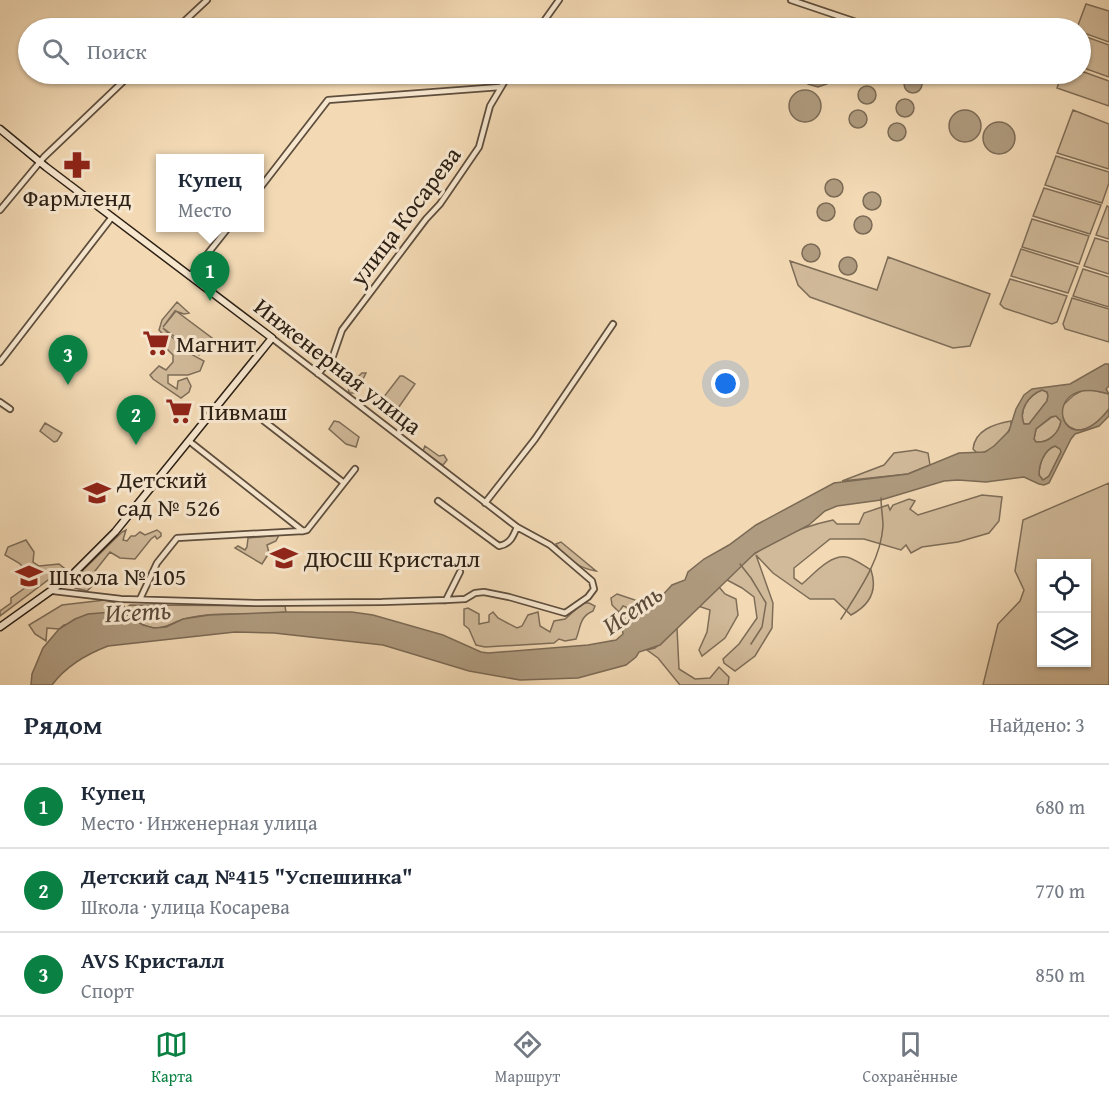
<!DOCTYPE html>
<html lang="ru">
<meta charset="utf-8">
<style>
body{margin:0;font-family:"Gentium Book Plus",serif;background:#f2f2f3;color:#1f2937}
.controls{position:absolute;right:18px;bottom:18px;display:grid;overflow:hidden;border-radius:0px;box-shadow:0 2px 4px #0004}
.controls button{width:54px;height:54px;display:grid;place-items:center;padding:0;border:0;border-bottom:2px solid #e0e1e3;background:#fff;color:#1f2937;font:30px sans-serif}
.you{position:absolute;left:726px;top:384px;width:21px;height:21px;margin:-15px;border:4px solid #fff;border-radius:50%;background:#1a73e8;box-shadow:0 0 0 9px #1a73e833}
.badge{display:grid;place-items:center;width:39px;height:39px;border-radius:50%;background:#0b8043;color:#fff;font-size:20px;font-weight:700}
.pin{position:absolute;translate:-50% -50px;filter:drop-shadow(0 2px 3px #0008)}
.pin::after{content:'';position:absolute;top:32px;width:21px;height:18px;background:inherit;clip-path:polygon(0 0,100% 0,50% 100%)}
.popup{position:absolute;left:156px;top:154px;width:108px;height:78px;box-sizing:border-box;display:grid;place-content:center;border-radius:0px;background:#fff;filter:drop-shadow(0 2px 4px #0005);font-size:20px;white-space:nowrap;color:#747a83}
.popup b{font-size:22px;color:#1f2937}
.popup::after{content:'';position:absolute;left:50%;top:100%;margin-left:-12px;border:12px solid transparent;border-top-color:#fff}
.list{margin:0;padding:0;list-style:none}
h2{display:flex;justify-content:space-between;align-items:center;height:78px;margin:0;padding:0 24px;font-size:26px}
h2 small{font-size:20px;font-weight:400;color:#747a83}
.list li{display:grid;grid-template-columns:39px 1fr auto;gap:18px;align-items:center;box-sizing:border-box;height:84px;padding:0 24px;border-top:2px solid #e0e1e3}
.list b{display:block;font-size:22px;white-space:nowrap}
.list p{margin:0;font-size:20px;white-space:nowrap;color:#747a83}
.list em{font-size:20px;font-style:normal;color:#747a83}
.icon{flex:none;width:33px;height:33px;fill:none;stroke:currentColor;stroke-width:2;stroke-linecap:round;stroke-linejoin:round}
.map{position:relative;flex:none;width:1109px;height:685px;overflow:hidden}
.search{position:absolute;background:#fff;box-shadow:0 2px 4px #0004;left:18px;right:18px;top:18px;height:66px;display:flex;align-items:center;gap:15px;box-sizing:border-box;padding:0 21px;border-radius:33px;color:#747a83;font-size:22px}
.sheet{height:330px;background:#fff}
nav{display:flex;justify-content:space-around;align-items:center;box-sizing:border-box;height:84px;border-top:2px solid #e0e1e3;background:#fff;font-size:16px;color:#747a83}
nav a{display:grid;justify-items:center;gap:3px}
nav .on{color:#0b8043}
.map>svg:first-child{display:block}
</style>
<div class="map">
<svg width="1109" height="685" viewBox="0 0 1109 685">
<rect width="100%" height="100%" fill="#f3dab5"/>
<filter id="stains"><feTurbulence type="fractalNoise" baseFrequency=".00333" numOctaves="4"/><feColorMatrix values="0 0 0 0 .2 0 0 0 0 .09 0 0 0 0 .02 0 0 0 .5 -.17"/></filter>
<radialGradient id="worn" r=".72"><stop offset=".6" stop-color="#630" stop-opacity="0"/><stop offset="1" stop-color="#630" stop-opacity=".3"/></radialGradient>
<!-- green -->
<path fill="#d1ba9a" stroke="#7e6d58" stroke-width="1.5" fill-rule="evenodd" d="M1086 4 1109 11V42L1081 32 1080 28H1077Z
M1081 35 1109 45V77L1081 67Z
M1081 71 1109 81V106L1057 88 1062 74H1080Z
M1073 110 1109 124V169L1057 153Z
M1056 156 1109 172V183L1102 203 1045 185Z
M1044 188 1101 205 1090 234 1033 216Z
M1107 206 1109 207V239L1096 235Z
M1032 219 1089 236 1079 264 1022 247Z
M1095 238 1109 242V274L1084 266Z
M1021 249 1078 267 1068 293 1011 276Z
M888 257 990 294 970 346 953 348 810 297 798 285 790 261 877 290Z
M1083 269 1109 277V307L1073 296Z
M1010 279 1067 296 1057 322 1052 324 1004 308 1000 304Z
M1072 298 1109 309V342L1065 329 1063 324Z
M177 302 189 313 184 314 175 311 163 327 176 311 212 338 199 355 163 328 187 352 204 361 200 371 188 375H168V383L177 389 178 381 187 378 191 386 189 392 181 398 153 379 150 375 159 366 166 370 173 362V355L166 348 168 340 159 330 162 320Z
M362 373H366L356 393H349L348 386Z
M400 376H403L415 384 396 411 387 414 382 410 383 398Z
M1042 390 1047 392 1048 396 1047 401 1029 424H1024C1018 410 1029 395 1042 390Z
M1083 390H1093L1109 394V409C1104 416 1099 423 1091 427 1075 435 1060 425 1061 407L1074 395Z
M1056 416 1061 421C1059 433 1049 443 1036 442L1034 439 1036 429 1052 417Z
M334 421 339 422 359 437 356 447 346 444 329 429Z
M1011 421V426C1006 438 990 454 977 453L973 449C975 430 994 424 1011 421Z
M45 423 62 433 57 441 54 442 40 431Z
M425 446 439 456 444 455 447 460 443 465 441 464 423 451Z
M1055 446 1061 449V452L1049 476 1043 480 1039 475C1039 464 1044 450 1055 446Z
M916 450 928 453 930 465 908 474 842 481 884 465 894 453Z
M1109 483V685H983L998 624 1020 601 1024 590 1015 571 1023 520ZM1042 564H1086V662H1042Z
M982 495 1002 497 999 521 989 533 958 542 922 547 911 553 906 545 901 550 864 539H830L794 568V578L802 584C814 574 829 555 846 557 854 558 864 566 871 570 878 591 870 605 851 615L834 599H810L773 573 756 555 773 603 772 628 755 656 735 671 724 663 723 659 739 644 757 618 754 597 742 588 727 580C752 548 794 528 833 520L837 524H859L864 513 888 505 890 510 893 505 909 499 915 501 910 509 918 515Z
M126 530 123 540 127 541 131 536H135L140 532 145 535 157 530 161 533V536L157 539 155 536 151 539 135 559 120 558 110 552 95 571 102 577 87 591 75 588 71 582 122 532Z
M279 535 276 541 267 545 269 553 262 564 235 548 238 546 245 550 247 547 248 538Z
M26 540 34 552 33 562 39 566 59 564 64 568 0 616V611L11 603V598L36 580 19 563 5 555 8 547Z
M561 542 596 571C581 569 564 558 556 544Z
M719 587 725 594 736 599 738 615 725 638 702 656 699 650 707 632 710 610 698 606Z
M617 594 635 600V608L628 611 626 607 623 606 619 612 612 605 611 598Z
M105 600 124 606 125 611 127 607 130 605 285 606 286 612C253 617 217 610 184 619 173 622 166 629 154 628 143 626 133 620 125 614L64 625 59 629 47 628 46 641 35 634 29 625 62 605Z
M583 603H589L595 606 593 611C579 617 581 627 576 639L565 641 559 639 554 643 485 647 476 645 469 629 464 625V609L468 608 479 614V624L489 622V615L493 612 498 618 517 628 522 626 528 615 538 612 540 626 550 632 554 621 565 619Z
M677 628 679 669 695 679 710 678 719 667 729 677 728 685H680L658 658 647 650 655 648Z"/>
<!-- water -->
<path fill="#af9b7f" stroke="#7b6a55" stroke-width="1.5" fill-rule="evenodd" d="M802 74H833L827 84 818 87 808 84Z
M904 84a9 9 0 1 1 18 0a9 9 0 1 1-18 0Z
M858 95a9 9 0 1 1 18 0a9 9 0 1 1-18 0Z
M789 106a16 16 0 1 1 32 0a16 16 0 1 1-32 0Z
M896 108a9 9 0 1 1 18 0a9 9 0 1 1-18 0Z
M849 119a9 9 0 1 1 18 0a9 9 0 1 1-18 0Z
M949 126a16 16 0 1 1 32 0a16 16 0 1 1-32 0Z
M983 138a16 16 0 1 1 32 0a16 16 0 1 1-32 0Z
M888 132a9 9 0 1 1 18 0a9 9 0 1 1-18 0Z
M825 188a9 9 0 1 1 18 0a9 9 0 1 1-18 0Z
M863 201a9 9 0 1 1 18 0a9 9 0 1 1-18 0Z
M817 212a9 9 0 1 1 18 0a9 9 0 1 1-18 0Z
M854 225a9 9 0 1 1 18 0a9 9 0 1 1-18 0Z
M802 253a9 9 0 1 1 18 0a9 9 0 1 1-18 0Z
M839 266a9 9 0 1 1 18 0a9 9 0 1 1-18 0Z
M1105 364H1109V386L1106 389 1109 394C1036 371 1059 472 1109 409V416L1099 426 1075 434 1071 439 1049 483 1044 485 1039 484 1024 477 986 482 958 480 944 481 881 500 837 506 825 511 809 525 755 553 660 645 639 652 636 657 626 665 578 678 520 680 469 671 383 645 274 633 235 632 108 646C87 654 66 666 52 685H31L32 674 43 648 59 629 75 619 88 614 112 612 125 614 143 625 154 628 166 627 183 619 209 615 286 612H352L373 615 443 635 481 652 488 653 588 645 616 640 623 634 621 621 625 615 637 613 646 608 658 600 672 585 685 580 688 572 704 559 729 545 756 525 834 483 908 474 959 453 985 452 994 446 1009 431 1016 409 1024 395 1032 389 1070 384ZM1042 390 1047 392 1048 396 1047 401 1029 424H1024C1018 410 1029 395 1042 390ZM1056 416 1061 421C1059 433 1049 443 1036 442L1034 439 1036 429 1051 417ZM1055 446 1060 449 1061 452 1049 476 1043 480 1039 475C1039 464 1044 450 1055 446Z"/>
<g fill="none" stroke-linecap="round" stroke-linejoin="round">
<!-- stream -->
<path stroke="#7b6a55" stroke-width="1.5" d="M740 564 751 578 766 603 762 627 751 644
M841 619C858 592 881 560 883 526 883 517 881 508 881 498"/>
<defs>
<path id="street" d="M791 0 874 28
M177 28 207 0
M539 28 559 0
M260 188 328 100 500 87
M0 210 44 157 131 74
M190 276 228 228
M0 362 112 217
M318 374 333 356 342 330 426 219 440 204 479 147 490 106 509 74
M0 402 10 409
M264 421 344 483
M189 441 303 531
M438 501 499 546C510 544 513 537 517 527
M485 503 535 439 613 324
M303 531 307 530 355 469
M53 591 121 599 257 603 382 602 446 600 465 599 475 593 484 592 509 597 565 613 588 597 594 589 592 581 550 545 517 527 272 338
M140 599 157 563 177 538 303 531
M446 600 460 572"/>
<path id="secondary" d="M0 129 46 167 272 338 115 532 70 577 0 627"/>
</defs>
<!-- street casing -->
<use href="#street" stroke="#5e4e3d" stroke-width="8"/>
<!-- secondary casing -->
<use href="#secondary" stroke="#2c2015" stroke-width="9"/>
<!-- street -->
<use href="#street" stroke="#f7e7cf" stroke-width="4.5"/>
<!-- secondary -->
<use href="#secondary" stroke="#f7e7cf" stroke-width="6"/>
</g>
<!-- icons -->
<defs>
<symbol id="pharmacy-bare" viewBox="-9 -9 18 18"><path d="M-2-6h4v4h4v4h-4v4h-4v-4h-4v-4h4Z" fill="#8f2418" stroke="#f7e7cf" stroke-width="2.5" paint-order="stroke"/></symbol>
<symbol id="supermarket-bare" viewBox="-9 -9 18 18"><path d="M-6-5.5h2.5l.6 2H6L4.5 2H-2.5L-4.4-4H-6ZM-1.5 3.2a1.3 1.3 0 1 0 .1 0ZM3 3.2a1.3 1.3 0 1 0 .1 0Z" fill="#8f2418" stroke="#f7e7cf" stroke-width="2.5" paint-order="stroke"/></symbol>
<symbol id="school-bare" viewBox="-9 -9 18 18"><path d="M0-5L7-2L0 1L-7-2ZM-4 1L0 2.5L4 1V4Q0 6-4 4Z" fill="#8f2418" stroke="#f7e7cf" stroke-width="2.5" paint-order="stroke"/></symbol>
</defs>
<g fill-rule="evenodd">
<use href="#pharmacy-bare" x="58" y="146" width="38" height="38"/>
<use href="#supermarket-bare" x="137" y="324" width="38" height="38"/>
<use href="#supermarket-bare" x="160" y="392" width="38" height="38"/>
<use href="#school-bare" x="78" y="474" width="38" height="38"/>
<use href="#school-bare" x="265" y="539" width="38" height="38"/>
<use href="#school-bare" x="10" y="557" width="38" height="38"/>
</g>
<g text-anchor="middle" dominant-baseline="central" stroke-width="6" stroke-linejoin="round" paint-order="stroke">
<!-- poi labels -->
<g font-size="24" fill="#2c2015" stroke="#f7e7cf" text-anchor="start">
<text x="77" y="197" text-anchor="middle">Фармленд</text>
<text x="176" y="343">Магнит</text>
<text x="199" y="411">Пивмаш</text>
<text x="117" y="479">Детcкий<tspan x="117" dy="28">сад № 526</tspan></text>
<text x="304" y="558">ДЮСШ Кристалл</text>
<text x="49" y="576">Школа № 105</text>
</g>
<!-- street labels -->
<g font-size="24" fill="#2c2015" stroke="#f7e7cf">
<text transform="translate(405 216) rotate(-53)">улица Косарева</text>
<text transform="translate(338 366) rotate(38)">Инженерная улица</text>
</g>
<!-- water labels -->
<g font-size="26" font-style="italic" fill="#5a4b3a" stroke="#f7e7cf">
<text transform="translate(632 609) rotate(-35)">Исеть</text>
<text transform="translate(138 611) rotate(-3)">Исеть</text>
</g>
</g>
<rect width="100%" height="100%" filter="url(#stains)"/>
<rect width="100%" height="100%" fill="url(#worn)"/>
</svg>
<div class="controls">
<button><svg class="icon" aria-label="locate" viewBox="0 0 24 24"><circle cx="12" cy="12" r="6"/><path d="M12 2v4M12 18v4M2 12h4M18 12h4"/></svg></button>
<button><svg class="icon" aria-label="layers" viewBox="0 0 24 24"><path d="M12 4l9 5-9 5-9-5zM3 14l9 5 9-5"/></svg></button>
</div>
<div class="you"></div>
<div class="pin badge" style="left:210px;top:301px">1</div>
<div class="popup"><b>Купец</b>Место</div>
<div class="pin badge" style="left:136px;top:445px">2</div>
<div class="pin badge" style="left:68px;top:385px">3</div>
<div class="search"><svg class="icon" aria-label="search" viewBox="0 0 24 24"><circle cx="10" cy="10" r="6"/><path d="M15 15l6 6"/></svg>Поиск</div>
</div>
<section class="sheet">
<h2>Рядом<small>Найдено: 3</small></h2>
<ul class="list">
<li><span class="badge">1</span><div><b>Купец</b><p>Место · Инженерная улица</p></div><em>680 m</em></li>
<li><span class="badge">2</span><div><b>Детский сад №415 &quot;Успешинка&quot;</b><p>Школа · улица Косарева</p></div><em>770 m</em></li>
<li><span class="badge">3</span><div><b>AVS Кристалл</b><p>Спорт</p></div><em>850 m</em></li>
</ul>
</section>
<nav>
<a class="on"><svg class="icon" aria-label="map" viewBox="0 0 24 24"><path d="M3 6l6-2 6 2 6-2v14l-6 2-6-2-6 2zM9 4v14M15 6v14"/></svg>Карта</a>
<a><svg class="icon" aria-label="directions" viewBox="0 0 24 24"><path d="M12 3l9 9-9 9-9-9zM9 14v-3h6M13 9l2 2-2 2"/></svg>Маршрут</a>
<a><svg class="icon" aria-label="saved" viewBox="0 0 24 24"><path d="M7 4h10v16l-5-4-5 4z"/></svg>Сохранённые</a>
</nav>
